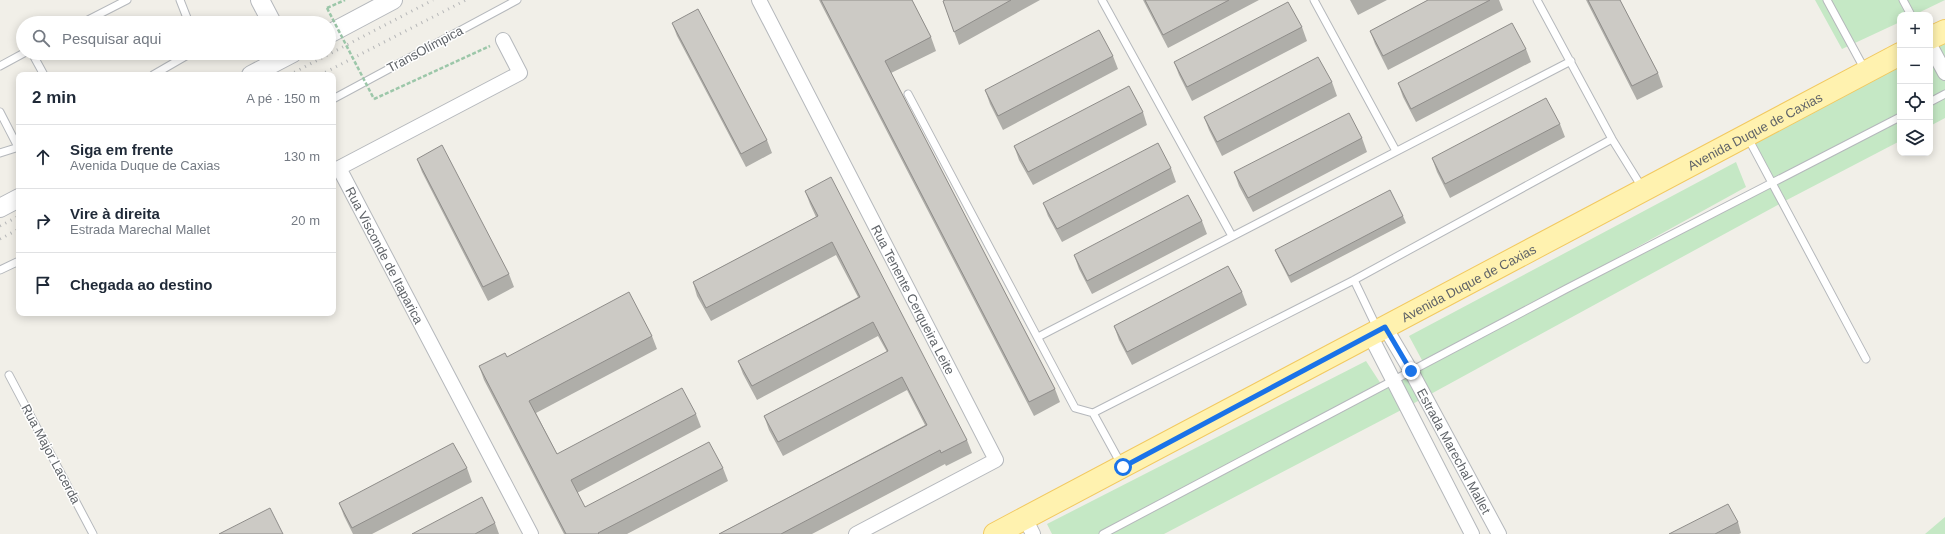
<!DOCTYPE html>
<html lang="pt">
<meta charset="utf-8">
<style>
body{margin:0;font-family:Helvetica,sans-serif;background:#f2f2f3;color:#1f2937}
.controls{position:absolute;right:12px;top:12px;display:grid;overflow:hidden;border-radius:8px;box-shadow:0 2px 10px #0003}
.controls button{width:36px;height:36px;display:grid;place-items:center;padding:0;border:0;border-bottom:1px solid #e0e1e3;background:#fff;color:#1f2937;font:20px sans-serif}
.stop{position:absolute;width:12px;height:12px;margin:-9px;border:3px solid #1a73e8;border-radius:50%;background:#fff}
.stop.end{background:#1a73e8;border-color:#fff;box-shadow:0 1px 4px #0008}
.list{margin:0;padding:0;list-style:none}
h2{display:flex;justify-content:space-between;align-items:center;height:52px;margin:0;padding:0 16px;font-size:17px}
h2 small{font-size:13px;font-weight:400;color:#747a83}
.list li{display:grid;grid-template-columns:26px 1fr auto;gap:12px;align-items:center;box-sizing:border-box;height:64px;padding:0 16px;border-top:1px solid #e0e1e3}
.list b{display:block;font-size:15px;white-space:nowrap}
.list p{margin:0;font-size:13px;white-space:nowrap;color:#747a83}
.list em{font-size:13px;font-style:normal;color:#747a83}
.icon{flex:none;width:22px;height:22px;fill:none;stroke:currentColor;stroke-width:2;stroke-linecap:round;stroke-linejoin:round}
.map{position:relative;flex:none;width:1945px;height:534px;overflow:hidden}
.search{position:absolute;background:#fff;box-shadow:0 2px 10px #0003;left:16px;top:16px;width:320px;height:44px;display:flex;align-items:center;gap:10px;box-sizing:border-box;padding:0 14px;border-radius:22px;color:#747a83;font-size:15px}
.panel{position:absolute;background:#fff;box-shadow:0 2px 10px #0003;left:16px;top:72px;width:320px;height:244px;border-radius:8px}
.map>svg:first-child{display:block}
</style>
<div class="map">
<svg width="1945" height="534" viewBox="0 0 1945 534">
<rect width="100%" height="100%" fill="#f1efe8"/>
<!-- green -->
<path fill="#c5e8c5" d="M1815 0H1945L1914 15H1900V22L1842 49Z
M1945 34V118L1930 126V42Z
M1900 58V141L1783 202 1407 407 1164 534H1052L1047 524 1366 361 1381 384 1423 362 1409 336 1736 162 1746 187 1523 310 1772 183 1747 136Z
M1945 517V534H1925Z"/>
<g fill="none" stroke-linecap="round" stroke-linejoin="round">
<defs>
<path id="service" d="M180 0 189 23
M1102 0 1232 236
M1314 0 1396 151
M1537 0 1612 139 1643 189
M1827 0 1865 70
M1903 0 1911 15
M82 23 127 0
M32 53 44 75
M0 66 24 53
M153 75 191 53
M908 94 1075 408 1093 413
M333 99 517 0
M1930 102 1945 94
M0 112 18 147
M1748 138 1866 359
M0 153 19 147
M0 270 19 261
M1354 280 1377 328
M1038 337 1571 61
M9 375 93 534
M1121 464 1093 413 1354 280 1612 139
M1103 534 1566 289 1900 117"/>
<g id="minor">
<path id="s1" d="M759 0 996 460 856 534"/>
<path id="s2" d="M503 40 520 73 339 168 531 534"/>
<path d="M1930 45 1945 73"/>
<path id="s3" d="M1385 327 1411 371 1499 534"/>
<path d="M1370 335 1472 534"/>
<path d="M1025 518 1033 534"/>
</g>
<path id="tertiary" d="M260 0 272 23
M329 34 393 0
M251 75 293 53
M0 208 19 198"/>
<g id="primary">
<path d="M1930 38 1945 31"/>
<path id="s4" d="M995 534 1900 54"/>
</g>
</defs>
<!-- service casing -->
<use href="#service" stroke="#b5b8bc" stroke-width="9"/>
<!-- minor casing -->
<use href="#minor" stroke="#b5b8bc" stroke-width="16"/>
<!-- tertiary casing -->
<use href="#tertiary" stroke="#b5b8bc" stroke-width="20"/>
<!-- primary casing -->
<use href="#primary" stroke="#f2c960" stroke-width="24"/>
<!-- path -->
<path stroke="#9cc7a9" stroke-width="2.5" stroke-dasharray="4 2" stroke-linecap="butt" d="M327 8 345 0
M374 99 490 46"/>
<!-- service -->
<use href="#service" stroke="#fff" stroke-width="7"/>
<!-- minor -->
<use href="#minor" stroke="#fff" stroke-width="14"/>
<!-- tertiary -->
<use href="#tertiary" stroke="#fff" stroke-width="18"/>
<!-- primary -->
<use href="#primary" stroke="#fff2af" stroke-width="22"/>
<!-- rail -->
<path stroke="#b6b7b8" stroke-width="3" stroke-dasharray="1 5" stroke-linecap="butt" d="M289 75 433 0
M320 75 466 0
M0 226 19 216
M0 239 19 229"/>
<!-- path-bridge -->
<path stroke="#9cc7a9" stroke-width="2.5" stroke-dasharray="4 2" stroke-linecap="butt" d="M327 8 374 99"/>
</g>
<!-- wall -->
<path fill="#afaea9" d="M819 0H912L931 37 936 51 891 73 1055 389 1060 402 1034 416Z
M945 0H1040L959 45 943 1Z
M1143 0H1259L1168 48Z
M1350 0H1387L1358 15Z
M1428 0H1499L1503 10 1388 70 1375 44 1370 31Z
M1586 0H1620L1658 73 1663 87 1637 100Z
M672 23 767 140 772 153 746 167 677 36Z
M1302 27 1307 41 1192 101 1179 75 1174 62Z
M1526 49 1531 62 1416 122 1403 97 1398 83Z
M1113 56 1118 69 1003 130 990 104 985 90Z
M1332 82 1337 96 1222 156 1209 130 1204 117Z
M1143 112 1147 125 1033 185 1019 160 1014 146Z
M1560 124 1565 137 1450 198 1437 172 1432 158Z
M1362 138 1367 152 1253 212 1239 186 1234 172Z
M417 159 509 274 514 287 488 301 422 172Z
M1171 168 1176 182 1062 242 1048 216 1043 203Z
M805 191 967 440 972 453 946 466 945 464 812 534H719L925 425 907 390 783 456 769 430 764 416 887 352 878 336 757 400 743 374 738 361 858 297 836 255 711 321 697 296 693 282 816 217 810 204Z
M1403 216 1406 223 1291 283 1278 257 1275 250Z
M1202 221 1207 234 1092 294 1079 269 1074 255Z
M1242 292 1247 305 1132 365 1119 340 1114 326Z
M652 336 657 349 536 413 557 454 696 414 701 427 577 493 585 507 723 468 728 481 627 534H564L484 380 479 366 507 357Z
M467 468 472 482 372 534H353L344 516 339 503Z
M1738 522 1741 533 1739 534H1669Z
M495 523 499 534H412Z"/>
<!-- building -->
<path fill="#cccac5" stroke="#8f8d8a" d="M821 0H912L931 37 885 61 1055 389 1029 402Z
M945 0H1011L954 32 943 1Z
M1145 0H1229L1163 35Z
M1428 0H1490L1383 56 1370 31Z
M1588 0H1620L1658 73 1632 86Z
M1288 2 1302 27 1187 87 1174 62Z
M698 9 767 140 741 154 672 23Z
M1512 23 1526 49 1411 109 1398 83Z
M1099 30 1113 56 998 116 985 90Z
M1318 57 1332 82 1217 142 1204 117Z
M1129 86 1143 112 1028 172 1014 146Z
M1546 98 1560 124 1445 184 1432 158Z
M1349 113 1362 138 1248 198 1234 172Z
M1158 143 1171 168 1057 229 1043 203Z
M442 145 509 274 483 287 417 159Z
M831 177 967 440 941 453 940 450 781 534H719L927 425 902 377 778 442 764 416 888 351 873 322 752 386 738 361 860 297 832 242 706 308 693 282 818 216 805 191Z
M1390 190 1403 216 1289 276 1275 250Z
M1188 195 1202 221 1087 281 1074 255Z
M1228 266 1242 292 1127 352 1114 326Z
M629 292 652 336 529 401 557 454 682 388 696 414 571 480 585 507 709 442 723 468 598 533 599 534H566L479 366 505 353 507 357Z
M453 443 467 468 352 528 339 503Z
M482 497 495 523 475 534H412Z
M1728 504 1738 522 1715 534H1669Z
M270 508 283 534H219Z"/>
<g fill="none" stroke-linecap="round" stroke-linejoin="round">
<!-- route -->
<path stroke="#1a73e8" stroke-width="5" d="M1123 467 1385 327 1411 371"/>
</g>
<g text-anchor="middle" dominant-baseline="central" stroke-width="3" stroke-linejoin="round" paint-order="stroke">
<!-- street labels -->
<g font-size="13" fill="#5f6368" stroke="#fff">
<text transform="translate(425 49) rotate(-28)">TransOlímpica</text>
<text stroke="none"><textPath href="#s4" startOffset="860">Avenida Duque de Caxias</textPath></text>
<text stroke="none"><textPath href="#s2" startOffset="340">Rua Visconde de Itaparica</textPath></text>
<text stroke="none"><textPath href="#s4" startOffset="536">Avenida Duque de Caxias</textPath></text>
<text stroke="none"><textPath href="#s1" startOffset="337">Rua Tenente Cerqueira Leite</textPath></text>
<text stroke="none"><textPath href="#s3" startOffset="142">Estrada Marechal Mallet</textPath></text>
<text transform="translate(51 454) rotate(62)">Rua Major Lacerda</text>
</g>
</g>
</svg>
<div class="controls">
<button>+</button>
<button>−</button>
<button><svg class="icon" aria-label="locate" viewBox="0 0 24 24"><circle cx="12" cy="12" r="6"/><path d="M12 2v4M12 18v4M2 12h4M18 12h4"/></svg></button>
<button><svg class="icon" aria-label="layers" viewBox="0 0 24 24"><path d="M12 4l9 5-9 5-9-5zM3 14l9 5 9-5"/></svg></button>
</div>
<div class="stop" style="left:1123px;top:467px"></div>
<div class="stop end" style="left:1411px;top:371px"></div>
<div class="search"><svg class="icon" aria-label="search" viewBox="0 0 24 24"><circle cx="10" cy="10" r="6"/><path d="M15 15l6 6"/></svg>Pesquisar aqui</div>
<section class="panel">
<h2>2 min<small>A pé · 150 m</small></h2>
<ul class="list">
<li><svg class="icon" aria-label="ahead" viewBox="0 0 24 24"><path d="M12 20V5M6 11l6-6 6 6"/></svg><div><b>Siga em frente</b><p>Avenida Duque de Caxias</p></div><em>130 m</em></li>
<li><svg class="icon" aria-label="right" viewBox="0 0 24 24"><path d="M7 20v-9h11M14 6l5 5-5 5"/></svg><div><b>Vire à direita</b><p>Estrada Marechal Mallet</p></div><em>20 m</em></li>
<li><svg class="icon" aria-label="arrive" viewBox="0 0 24 24"><path d="M6 21V4h12l-3 4 3 4H6"/></svg><div><b>Chegada ao destino</b></div></li>
</ul>
</section>
</div>
